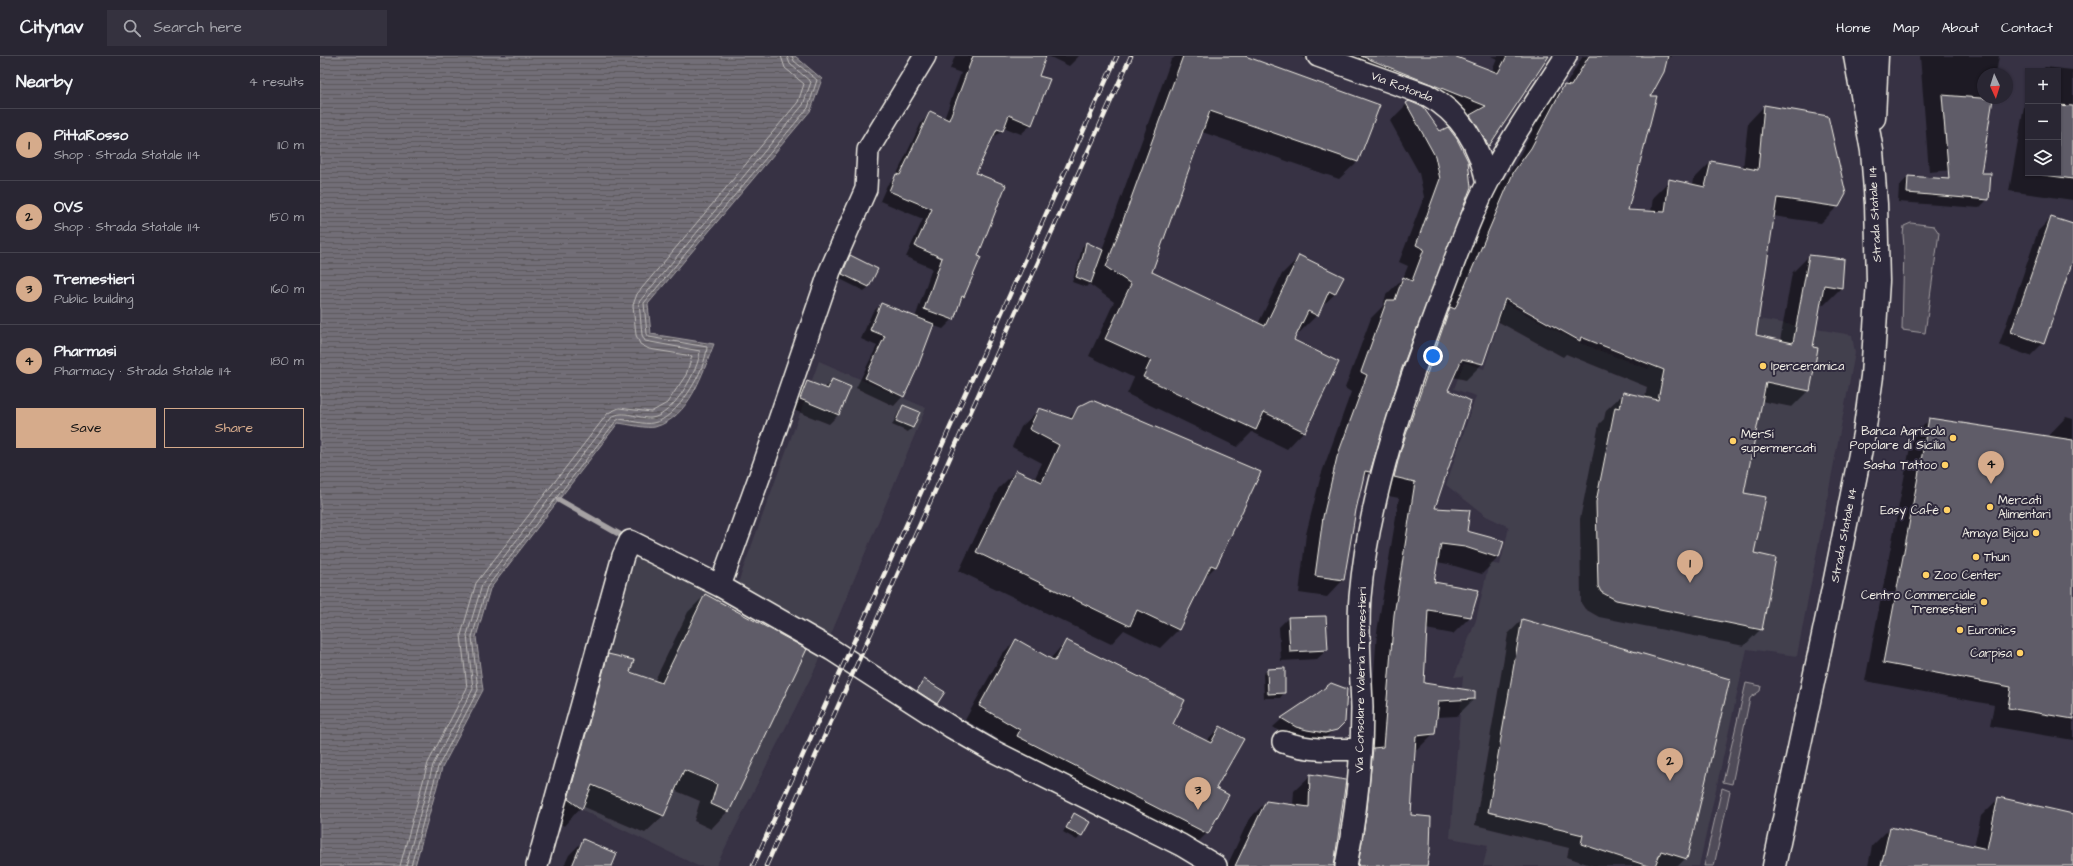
<!DOCTYPE html>
<meta charset="utf-8">
<style>
body{margin:0;font-family:"Architects Daughter",sans-serif;background:#35323f;color:#f1f3f6}
.controls{position:absolute;right:12px;top:12px;display:grid;overflow:hidden;border-radius:0px;box-shadow:0 1px 3px #0004}
.controls button{width:36px;height:36px;display:grid;place-items:center;padding:0;border:0;border-bottom:1px solid #45434e;background:#292633;color:#f1f3f6;font:20px sans-serif}
.compass{position:absolute;left:1657px;top:12px;width:36px;height:36px;border-radius:50%;background:#292633;box-shadow:0 1px 3px #0004;rotate:176deg}
.you{position:absolute;left:1113px;top:300px;width:14px;height:14px;margin:-10px;border:3px solid #fff;border-radius:50%;background:#1a73e8;box-shadow:0 0 0 6px #1a73e833}
.badge{display:grid;place-items:center;width:26px;height:26px;border-radius:50%;background:#d6ab8b;color:#111;font-size:13px;font-weight:700}
.pin{position:absolute;translate:-50% -33px;filter:drop-shadow(0 1px 2px #0008)}
.pin::after{content:'';position:absolute;top:21px;width:14px;height:12px;background:inherit;clip-path:polygon(0 0,100% 0,50% 100%)}
.list{margin:0;padding:0;list-style:none}
h2{display:flex;justify-content:space-between;align-items:center;height:52px;margin:0;padding:0 16px;font-size:17px}
h2 small{font-size:13px;font-weight:400;color:#a5a5ac}
.list li{display:grid;grid-template-columns:26px 1fr auto;gap:12px;align-items:center;box-sizing:border-box;height:72px;padding:0 16px;border-top:1px solid #45434e}
.list b{display:block;font-size:15px;white-space:nowrap}
.list p{margin:0;font-size:13px;white-space:nowrap;color:#a5a5ac}
.list em{font-size:13px;font-style:normal;color:#a5a5ac}
.actions{display:flex;gap:8px;padding:12px 16px}
.actions a{flex:1;padding:9px 0;border:1px solid #d6ab8b;border-radius:0px;text-align:center;font-size:14px;color:#d6ab8b}
.actions .main{background:#d6ab8b;color:#111}
.icon{flex:none;width:22px;height:22px;fill:none;stroke:currentColor;stroke-width:2;stroke-linecap:round;stroke-linejoin:round}
.map{position:relative;flex:none;width:1753px;height:810px;overflow:hidden}
header{display:flex;align-items:center;gap:24px;box-sizing:border-box;height:56px;padding:0 20px;background:#292633;border-bottom:1px solid #45434e}
header strong{font-size:19px}
nav{display:flex;gap:22px;margin-inline-start:auto;font-size:14px}
.search{width:280px;height:36px;background:#35323f;display:flex;align-items:center;gap:10px;box-sizing:border-box;padding:0 14px;border-radius:0px;color:#a5a5ac;font-size:15px}
main{display:flex}
aside{flex:1;background:#292633}
.map>svg:first-child{display:block}
</style>
<header>
<strong>Citynav</strong>
<div class="search"><svg class="icon" aria-label="search" viewBox="0 0 24 24"><circle cx="10" cy="10" r="6"/><path d="M15 15l6 6"/></svg>Search here</div>
<nav><a>Home</a><a>Map</a><a>About</a><a>Contact</a></nav>
</header>
<main>
<aside>
<h2>Nearby<small>4 results</small></h2>
<ul class="list">
<li><span class="badge">1</span><div><b>PittaRosso</b><p>Shop · Strada Statale 114</p></div><em>110 m</em></li>
<li><span class="badge">2</span><div><b>OVS</b><p>Shop · Strada Statale 114</p></div><em>150 m</em></li>
<li><span class="badge">3</span><div><b>Tremestieri</b><p>Public building</p></div><em>160 m</em></li>
<li><span class="badge">4</span><div><b>Pharmasi</b><p>Pharmacy · Strada Statale 114</p></div><em>180 m</em></li>
</ul>
<div class="actions"><a class="main">Save</a><a>Share</a></div>
</aside>
<div class="map">
<svg width="1753" height="810" viewBox="0 0 1753 810">
<defs>
<pattern id="water-rules" width="6" height="5" patternUnits="userSpaceOnUse"><rect width="6" height="5" fill="#726e77"/><path d="M0 2.5h6" fill="none" stroke="#5b595c"/></pattern>
</defs>
<rect width="100%" height="100%" fill="#373244"/>
<filter id="ink" filterUnits="userSpaceOnUse"><feTurbulence type="fractalNoise" baseFrequency=".025" numOctaves="2"/><feDisplacementMap in="SourceGraphic" scale="8" xChannelSelector="R" yChannelSelector="G"/><feConvolveMatrix kernelMatrix="1 2 1 2 8 2 1 2 1" color-interpolation-filters="sRGB"/></filter>
<g filter="url(#ink)">
<!-- built -->
<path fill="#433f4e" d="M1185 247 1260 287 1328 313 1356 249 1532 279 1535 297 1477 600 1427 593 1379 810H1163L1168 789 1130 782 1143 620 1134 621 1156 564 1169 507 1180 509 1189 471 1166 460 1126 429 1156 340 1134 333 1144 306 1164 313Z
M499 305 606 352 504 595 396 810H378L250 748 245 739 282 608 285 607 314 496 411 546Z"/>
<!-- green -->
<path fill="#504b59" stroke="#a29ea0" d="M1591 167 1614 170 1619 177 1605 277 1582 274 1584 191 1583 179 1584 170Z
M1426 627 1441 630 1440 635 1430 642 1412 728 1403 726Z
M1402 732 1410 735 1394 810H1384Z"/>
<!-- water -->
<path fill="url(#water-rules)" stroke="#a6a2a4" d="M0 0H475L502 23 491 54 328 248 331 278 394 288C382 318 370 361 335 371 328 373 307 368 298 367L170 533 156 581 163 634 122 712 95 810H0Z"/>
<!-- shadow -->
<path fill="#0007" d="M635 0H725L717 20 712 68 701 78 683 71 682 75 670 84 655 117 656 200 660 202 644 241 639 245 633 263 623 273 612 269 583 340 574 350 536 332 557 290 541 283 552 257 561 248 595 262 612 212 586 201 603 163 560 145 567 129 576 120 601 67 611 57 624 63 641 17 630 13Z
M728 0H759L749 10Z
M856 0H914L1059 50 1037 106 1019 123 882 76 831 217 938 268 962 218 979 201 1015 238 1000 252 997 259 979 277 977 276 973 285 984 375 967 393 932 376 917 391 807 338 814 322 769 300 794 246 769 228 766 231 752 226 759 205 762 191 766 187 782 194 851 4Z
M980 0H1132L1172 15 1177 3 1171 0H1227L1169 89 1152 106 1134 77 1145 66Z
M1263 0H1351L1345 9 1329 41 1306 154 1331 156 1333 141 1350 124 1373 129 1374 123 1391 106 1423 112 1428 67 1444 50 1518 150 1501 167 1453 160 1435 280 1460 285 1472 217 1489 200 1521 232 1504 249 1500 248 1492 291 1489 334 1472 351 1441 345 1423 437 1433 498 1441 573 1424 590 1279 561 1265 553 1261 547 1260 463 1279 368 1284 363 1286 354 1303 338 1325 342 1327 331 1246 298 1243 301 1177 265 1163 307 1146 324 1133 321 1127 335 1114 453 1146 475 1179 501 1162 518 1128 508 1117 506 1113 527 1150 561 1133 578 1106 573 1103 628 1154 643 1137 660 1116 661 1114 677 1097 694 1094 695 1090 760 1106 810H1024L1048 698 1057 576 1079 442 1058 438 1123 259 1177 133 1194 110 1227 47 1245 30Z
M1600 0H1679L1676 18H1663V42H1672L1664 95 1645 113 1609 116Z
M1725 11 1753 14V144L1689 135 1708 28V117H1738V15H1721Z
M1087 48 1119 76 1147 105 1049 416 1043 422 1035 454 1023 524 1007 541 979 537 986 478 1001 419 1031 336 1025 332 1051 262 1063 250 1066 239 1083 222 1088 210 1079 206 1104 141 1099 117 1070 65Z
M1588 121 1668 143 1659 152 1578 146 1579 130Z
M1731 162 1753 169V201L1723 287 1710 300 1679 289 1718 175Z
M530 200 549 231 544 235 518 222 526 204Z
M512 324 518 359 509 368 471 353 478 335 488 326 504 332Z
M583 350 592 372 588 376 572 369 579 355Z
M759 352 940 417 895 511 882 524 858 574 840 592 804 574 791 588 639 515 678 433 696 415 714 424 722 407 692 391 701 371 720 353 748 363Z
M1746 361 1753 363V684L1670 670 1674 649 1545 625 1592 381 1610 363 1727 381Z
M385 539 408 755 391 773 374 765 380 745 354 734 343 760 325 777 262 750 244 770 231 760 271 617 288 599 309 617 334 626 368 556Z
M968 562 1007 594 997 603 961 605 959 571Z
M1202 564 1366 802 1358 810H1273L1247 801 1249 792 1155 769 1188 578Z
M696 584 730 603 746 585 852 668 886 685 900 671 895 733 887 777 873 791 684 694 687 688 645 664 682 598Z
M964 613V637L960 642H944L943 618 948 614Z
M605 624 616 647 612 652 593 639Z
M962 663 1024 666 1001 685 966 680 953 671Z
M991 719 1025 725 1014 810H907L929 763 946 746 973 750 974 735Z
M1679 742 1753 759V810H1548L1552 790 1570 772 1654 791 1661 760Z
M754 759 761 779 757 784 743 776Z
M263 785 291 810H244L249 799Z"/>
<g fill="none" stroke-linecap="round" stroke-linejoin="round">
<!-- shore -->
<path stroke="#c0bdbb" stroke-width="1" d="M80 810 108 707 147 632 141 579 156 527 288 357 299 352 331 356 347 347 366 319 372 300 329 293 320 288 316 279 313 249 317 238 478 46 484 28 465 12 461 0
M86 810 113 709 153 633 147 579 162 529 292 361C303 353 319 363 331 362 352 361 379 314 380 295L325 285 322 279 319 246 483 49 491 26 470 8 467 0
M91 810 118 711 158 634 152 581 167 531 296 365 299 363C309 364 324 369 333 367 357 363 386 314 387 291L329 281 327 278 324 247 488 52 497 24 474 5 472 0"/>
<!-- stream -->
<path stroke="#a6a2a4" stroke-width="6" d="M239 444 299 478"/>
</g>
<!-- building -->
<path fill="#5f5c67" stroke="#f4f1e8" d="M653 0H726L719 20 730 23 712 69 689 59 683 75 677 73 656 117 686 129 658 200 661 201 644 241 642 240 634 264 604 253 622 202 595 190 612 153 569 135 576 118 580 119 610 55 629 64Z
M863 0H925L1060 49 1038 106 890 55 832 216 945 270 979 199 1024 221 1015 238 1009 235 998 260 988 255 974 284 1019 306 985 376 944 356 936 374 823 321 831 304 785 283 811 228 786 211Z
M1041 0H1134L1178 17 1187 0H1229L1169 90 1150 59 1166 50Z
M1269 0H1348L1344 16 1331 40H1337L1308 154 1345 156 1349 123 1385 131 1391 105 1438 114 1444 49 1508 60 1526 138 1519 151 1457 142 1436 279 1473 287 1489 199 1524 203 1522 232 1504 229 1493 291 1498 292 1490 335 1446 326 1424 437 1446 441 1434 497 1456 502 1442 574 1296 544 1281 536 1278 530 1276 446 1295 351 1300 352 1303 336 1338 344 1344 314 1261 281 1260 285 1185 243 1163 308 1142 303 1128 334 1151 345 1115 452 1150 454 1147 475 1184 485 1179 502 1145 491 1121 488 1114 526 1159 534 1151 561 1108 554 1104 627 1155 635V643L1119 645 1115 678 1096 680 1091 759 1111 761 1110 793 1107 810H1038L1047 753 1053 692 1063 691 1074 559 1095 426 1074 421 1081 393 1130 251 1135 253 1194 115 1211 92 1244 29 1251 30Z
M1622 39 1673 43 1661 117H1671L1669 144 1587 137 1588 120 1629 123Z
M1089 45 1103 51 1120 75 1128 71 1137 83 1148 105 1151 131 1082 312 1050 416 1045 415 1036 454 1024 524 995 520 1003 461 1017 401 1047 319 1041 316 1067 244H1075L1083 221 1092 225 1104 193 1096 189 1120 123 1115 100 1086 47Z
M1738 49 1753 50V123L1710 117H1738Z
M1731 161 1753 168V204L1724 288 1691 276Z
M766 186 783 194 771 227 756 221 763 200Z
M530 199 558 213 549 231 522 218Z
M561 247 614 268 597 313 584 341 545 322 565 280 550 274Z
M512 323 531 331 519 359 480 343 487 325 508 333Z
M772 344 941 416 896 511 891 509 859 574 817 554 810 570 656 496 696 414 722 426 739 389 709 373 719 352 752 363 758 351Z
M583 349 600 356 593 372 576 365Z
M1609 362 1753 384V663L1688 652 1691 631 1563 607Z
M385 538 487 593 409 756 391 748 397 728 364 714 344 760 272 729 262 753 248 743 288 598 314 604 310 616 342 627Z
M1006 560 1008 594 970 596 968 561Z
M1202 563 1410 623 1367 803 1341 795 1335 810H1328L1261 788 1263 779 1168 756Z
M696 583 735 605 746 584 865 644 853 668 891 687 900 670 924 683 896 732 909 739 888 778 697 680 700 674 659 650Z
M965 612V637L948 638 947 613Z
M604 623 625 636 617 648 597 635Z
M1011 627 1027 633 1025 666 1017 674 1005 677 987 674 976 671 961 662 997 638Z
M990 718 1026 724 1014 810H915L946 745 989 751Z
M1678 741 1753 758V810H1561L1570 771 1667 793Z
M754 757 770 766 762 780 746 772Z
M263 783 297 798 292 810H252Z"/>
<g fill="none" stroke-linecap="round" stroke-linejoin="round">
<defs>
<path id="minor" d="M998 0 1107 39C1142 58 1160 89 1167 128
M400 530 444 408 510 215 546 133 548 94 605 0
M963 686C990 695 1012 694 1040 693
M217 810 303 500 310 485 400 530 512 594 631 671 671 694 861 789 896 810
M1026 810C1036 758 1042 706 1042 652 1041 615 1037 578 1040 541 1049 437 1084 340 1120 243 1135 205 1148 164 1167 128 1189 84 1219 42 1246 0"/>
<path id="primary" d="M1554 62 1557 0
M1454 810 1515 523 1544 378 1552 320 1558 225 1556 148 1552 95 1535 0"/>
</defs>
<!-- minor casing -->
<use href="#minor" stroke="#f4f1e8" stroke-width="24"/>
<!-- primary casing -->
<use href="#primary" stroke="#f4f1e8" stroke-width="25"/>
<!-- minor -->
<use href="#minor" stroke="#2f2a3d" stroke-width="21"/>
<!-- primary -->
<use href="#primary" stroke="#2f2a3d" stroke-width="22"/>
<defs>
<path id="rail" d="M433 810 797 0
M446 810 811 0"/>
</defs>
<!-- rail casing -->
<use href="#rail" stroke="#f4f1e8" stroke-width="4.5"/>
<!-- rail -->
<use href="#rail" stroke="#2f2a3d" stroke-width="3" stroke-dasharray="9" stroke-linecap="butt"/>
</g>
</g>
<!-- markers -->
<g fill="#ffd166" stroke="#2f2a3d" stroke-width="1.5">
<circle cx="1443" cy="310" r="4"/>
<circle cx="1633" cy="382" r="4"/>
<circle cx="1413" cy="385" r="4"/>
<circle cx="1625" cy="409" r="4"/>
<circle cx="1670" cy="451" r="4"/>
<circle cx="1627" cy="454" r="4"/>
<circle cx="1716" cy="477" r="4"/>
<circle cx="1656" cy="501" r="4"/>
<circle cx="1606" cy="519" r="4"/>
<circle cx="1664" cy="546" r="4"/>
<circle cx="1640" cy="574" r="4"/>
<circle cx="1700" cy="597" r="4"/>
</g>
<g text-anchor="middle" dominant-baseline="central" stroke-width="4" stroke-linejoin="round" paint-order="stroke">
<!-- street labels -->
<g font-size="12" fill="#f4f1e8" stroke="#2f2a3d">
<text transform="translate(1082 31) rotate(21)">Via Rotonda</text>
<text transform="translate(1555 158) rotate(-93)">Strada Statale 114</text>
<text transform="translate(1524 479) rotate(-79)">Strada Statale 114</text>
<text transform="translate(1041 624) rotate(-89)">Via Consolare Valeria Tremestieri</text>
</g>
<!-- poi labels -->
<g font-size="12" fill="#f4f1e8" stroke="#2f2a3d" text-anchor="start">
<text x="1451" y="310">Iperceramica</text>
<text x="1625" y="375" text-anchor="end">Banca Agricola<tspan x="1625" dy="14">Popolare di Sicilia</tspan></text>
<text x="1421" y="378">MerSí<tspan x="1421" dy="14">supermercati</tspan></text>
<text x="1617" y="409" text-anchor="end">Sasha Tattoo</text>
<text x="1678" y="444">Mercati<tspan x="1678" dy="14">Alimentari</tspan></text>
<text x="1619" y="454" text-anchor="end">Easy Cafè</text>
<text x="1708" y="477" text-anchor="end">Amaya Bijou</text>
<text x="1664" y="501">Thun</text>
<text x="1614" y="519">Zoo Center</text>
<text x="1656" y="539" text-anchor="end">Centro Commerciale<tspan x="1656" dy="14">Tremestieri</tspan></text>
<text x="1648" y="574">Euronics</text>
<text x="1692" y="597" text-anchor="end">Carpisa</text>
</g>
</g>
</svg>
<div class="controls">
<button>+</button>
<button>−</button>
<button><svg class="icon" aria-label="layers" viewBox="0 0 24 24"><path d="M12 4l9 5-9 5-9-5zM3 14l9 5 9-5"/></svg></button>
</div>
<svg class="compass" viewBox="-18 -18 36 36"><path d="M0-13l5 13h-10z" fill="#e53935"/><path d="M0 13l5-13h-10z" fill="#a5a5ac"/></svg>
<div class="you"></div>
<div class="pin badge" style="left:1370px;top:527px">1</div>
<div class="pin badge" style="left:1350px;top:725px">2</div>
<div class="pin badge" style="left:878px;top:754px">3</div>
<div class="pin badge" style="left:1671px;top:428px">4</div>
</div>
</main>
